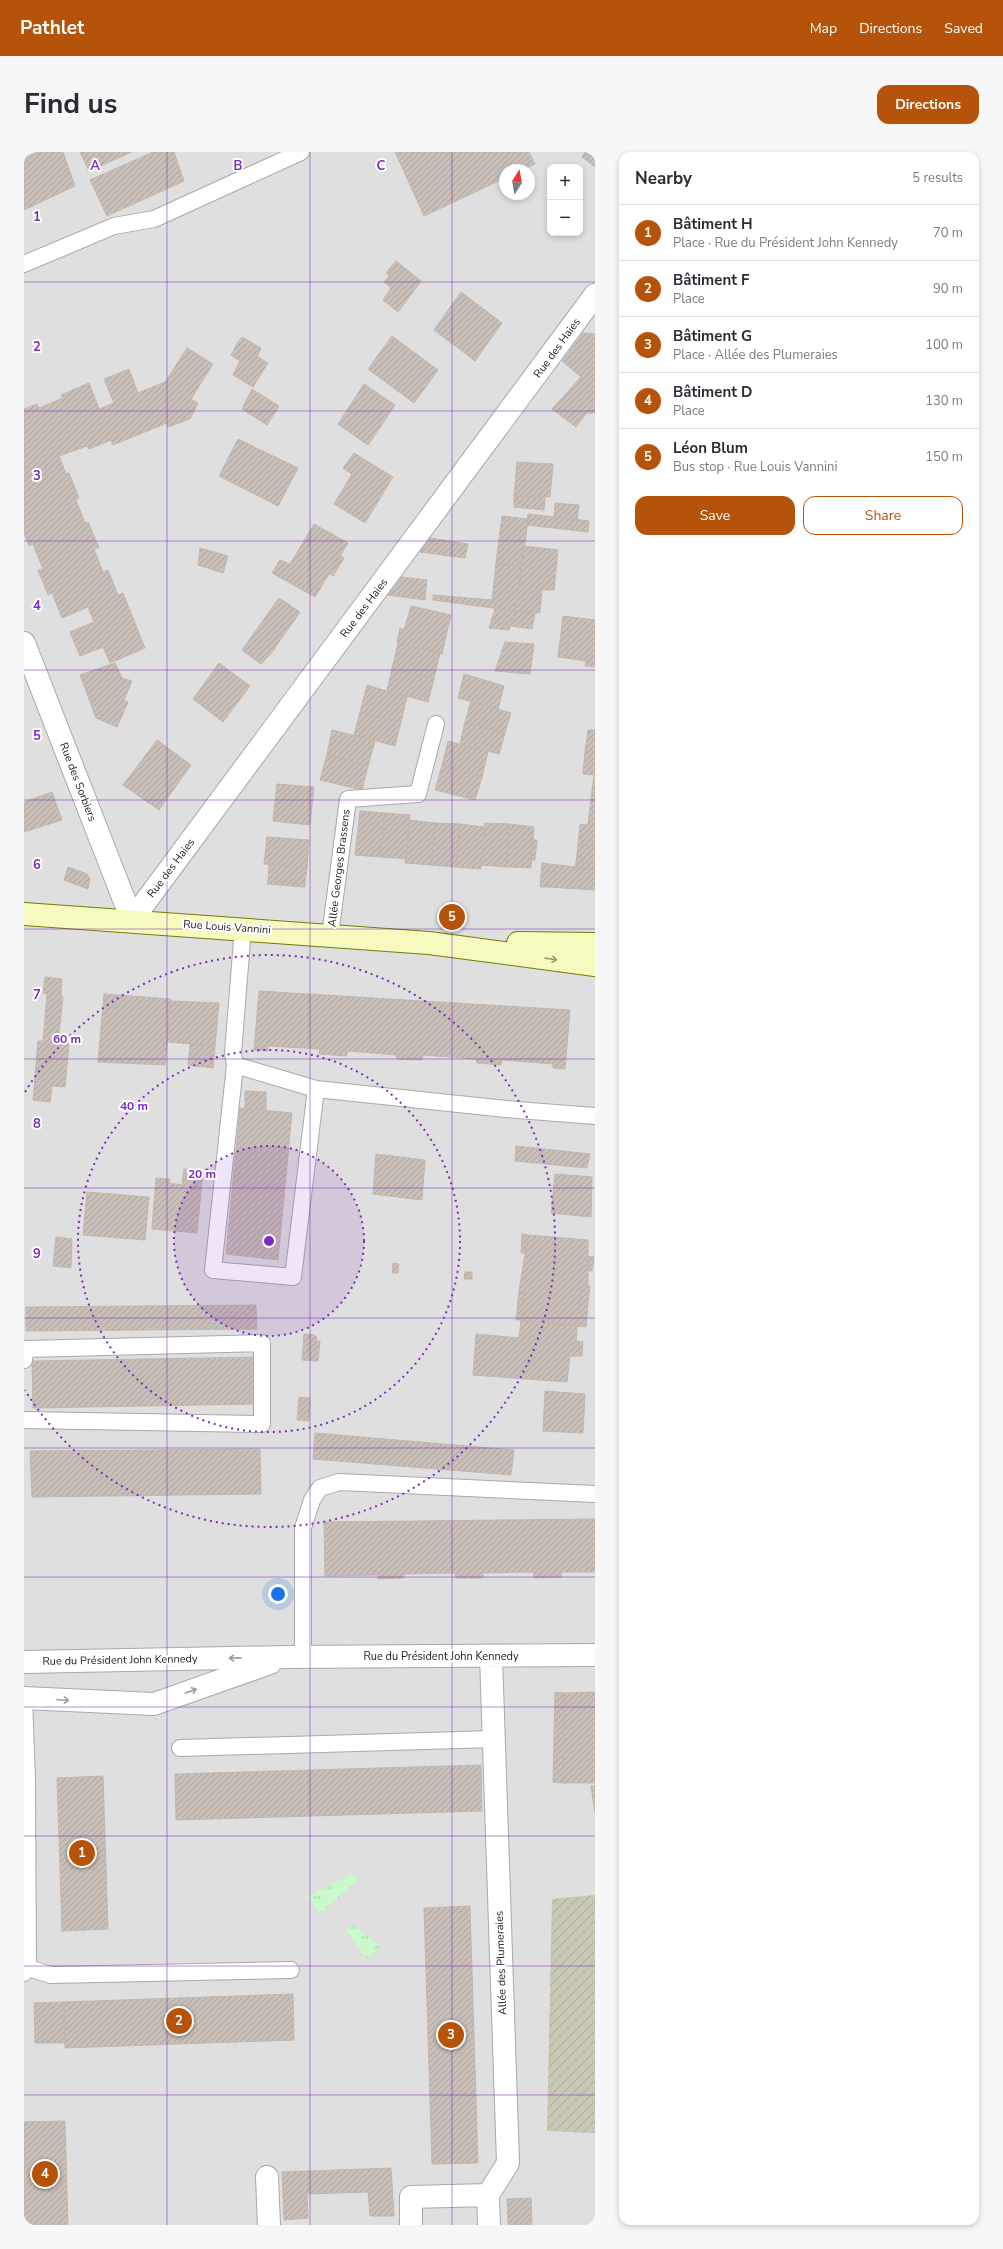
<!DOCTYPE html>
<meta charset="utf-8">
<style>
body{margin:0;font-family:"Nunito Sans",sans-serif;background:#f7f7f7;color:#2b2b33}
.controls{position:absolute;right:12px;top:12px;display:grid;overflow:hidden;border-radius:8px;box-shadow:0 2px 6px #0003}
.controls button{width:36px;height:36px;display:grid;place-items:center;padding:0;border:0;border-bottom:1px solid #e1e1e2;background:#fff;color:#2b2b33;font:20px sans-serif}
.compass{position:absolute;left:475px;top:12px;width:36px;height:36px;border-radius:50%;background:#fff;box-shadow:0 2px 6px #0003;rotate:11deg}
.you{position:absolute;left:254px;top:1442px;width:14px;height:14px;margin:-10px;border:3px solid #fff;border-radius:50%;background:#1a73e8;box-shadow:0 0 0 6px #1a73e833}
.badge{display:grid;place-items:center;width:26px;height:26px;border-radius:50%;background:#b45309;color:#fff;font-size:13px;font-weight:700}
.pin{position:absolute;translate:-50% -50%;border:2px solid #fff;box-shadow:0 1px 4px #0006}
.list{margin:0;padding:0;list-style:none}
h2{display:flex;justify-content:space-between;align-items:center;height:52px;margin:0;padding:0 16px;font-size:17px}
h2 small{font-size:13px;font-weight:400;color:#7c7c81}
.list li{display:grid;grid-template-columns:26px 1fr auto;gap:12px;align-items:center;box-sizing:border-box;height:56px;padding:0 16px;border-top:1px solid #e1e1e2}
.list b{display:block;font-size:15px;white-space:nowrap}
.list p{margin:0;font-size:13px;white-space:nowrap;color:#7c7c81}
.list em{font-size:13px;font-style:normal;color:#7c7c81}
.actions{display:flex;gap:8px;padding:12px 16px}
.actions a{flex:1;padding:9px 0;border:1px solid #b45309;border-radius:12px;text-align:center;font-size:14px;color:#b45309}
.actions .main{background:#b45309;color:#fff}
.map{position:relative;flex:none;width:571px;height:2073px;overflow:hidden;border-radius:12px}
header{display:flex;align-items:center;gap:24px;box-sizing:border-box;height:56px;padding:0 20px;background:#b45309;color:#fff}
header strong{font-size:19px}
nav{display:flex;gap:22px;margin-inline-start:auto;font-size:14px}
.intro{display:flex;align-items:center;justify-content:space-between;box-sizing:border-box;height:96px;padding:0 24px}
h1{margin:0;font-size:28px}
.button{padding:10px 18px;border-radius:12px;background:#b45309;color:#fff;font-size:14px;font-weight:700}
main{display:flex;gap:24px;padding:0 24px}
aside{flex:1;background:#fff;border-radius:12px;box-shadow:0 2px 6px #0003}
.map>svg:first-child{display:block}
</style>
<header>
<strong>Pathlet</strong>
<nav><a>Map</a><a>Directions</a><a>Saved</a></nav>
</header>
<div class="intro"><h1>Find us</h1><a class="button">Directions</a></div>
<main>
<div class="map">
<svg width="571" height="2073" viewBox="0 0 571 2073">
<defs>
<pattern id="construction-furrows" width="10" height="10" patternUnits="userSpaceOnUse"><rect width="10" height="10" fill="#c7c7b4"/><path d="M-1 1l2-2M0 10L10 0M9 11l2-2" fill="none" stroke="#abab9a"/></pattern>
<pattern id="park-tufts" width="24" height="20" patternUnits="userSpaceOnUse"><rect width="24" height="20" fill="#c8facc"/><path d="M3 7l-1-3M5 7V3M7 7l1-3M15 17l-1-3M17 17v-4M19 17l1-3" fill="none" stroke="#acd6af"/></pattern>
<pattern id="building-hatch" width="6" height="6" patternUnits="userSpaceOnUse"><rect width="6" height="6" fill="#c7bfb8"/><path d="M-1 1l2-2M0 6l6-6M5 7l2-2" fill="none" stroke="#aba49e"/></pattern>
</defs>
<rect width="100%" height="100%" fill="#f2efe9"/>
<!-- residential -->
<path fill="#e0dfdf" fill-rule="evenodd" d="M0 0H571V2073H0ZM526 15H556V81H526ZM481 18H505V42H481Z"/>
<!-- construction -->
<path fill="url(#construction-furrows)" d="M571 1743V1981L523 1979 528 1747Z"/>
<!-- park -->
<path fill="url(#park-tufts)" d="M328 1721 334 1729 296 1762 283 1745Z
M329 1772 357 1795 343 1807 322 1778Z"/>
<!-- building -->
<path fill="url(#building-hatch)" stroke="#c4b6ab" d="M14 0H39L51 34 0 58V6Z
M56 0H108L65 19Z
M129 0H150L160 29 83 64 66 28Z
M371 0H505L511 12 498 18H481V26L400 64Z
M561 0H571V15L558 5Z
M372 109 397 129 374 160 359 148 367 136 360 130 365 124 362 121Z
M437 140 478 171 451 209 410 178Z
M559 181 571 182V250L552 275 528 257 557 225 538 209Z
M368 184 414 218 390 251 344 217Z
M218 185 237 196 233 205 213 192Z
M213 192 244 211 229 235 209 223 216 209 207 203Z
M163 196 189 212 167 247 174 251 166 267 144 275 143 271 89 293 87 288 65 297 63 294 35 304 42 322 45 321 55 346 52 348 61 371 64 370 75 395 70 397 79 420 84 418 94 443 99 441 121 496 86 511 79 495 56 504 46 480 70 470 64 455 38 466 28 441 24 443 14 418 19 417 9 392 5 394 0 381V257L13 252 15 256 39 246 37 243 65 231 75 257 90 251 80 227 105 217 114 241 141 230Z
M340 232 371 253 344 293 314 272Z
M228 237 255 254 243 273 218 257Z
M571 250V261H563Z
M214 287 274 316 254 354 195 324Z
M330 301 369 325 341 371 310 352 328 322 319 316Z
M493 310 529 312 526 345 490 344Z
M490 344 521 346 520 358 490 355Z
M531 351 555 353 553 368 530 365Z
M504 362 565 369 564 380 503 373Z
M478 364 504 367 498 415 472 411Z
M290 372 324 391 291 445 248 421 256 408 266 412Z
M406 386 444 392 441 406 396 400Z
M500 394 534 398 530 438H518L516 461 491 459Z
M176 396 204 404 199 421 174 413Z
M316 404 320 406 309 424 305 421Z
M472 411 498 415 491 459 409 448V443L468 448Z
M378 425 403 428 401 448 364 443Z
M255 446 276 460 246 503 237 512 218 498Z
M387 454 427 463 418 502 373 491 376 476 380 478Z
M471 457 491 459 485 478 465 476Z
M491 459 511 461 508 477 487 474Z
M539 464 547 465 542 506 534 505Z
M547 465 571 468V515L561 514 562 509 542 506Z
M481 490 510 492 506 522 471 519Z
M374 492 416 501 410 527 368 516Z
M91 511 98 526 108 529 100 548 104 550 93 575 72 566 56 523Z
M195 511 226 534 199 570 169 547Z
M368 516 410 527 404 550 363 539Z
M440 522 480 534 474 557 434 546Z
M343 533 383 545 377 570 336 560Z
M447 549 487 561 481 581 441 570Z
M336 560 377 570 371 594 330 583Z
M441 570 481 581 475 602 436 592Z
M308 578 351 589 344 614 303 602Z
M564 578H571V600L561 599Z
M133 588 167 613 135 658 99 633Z
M424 589 464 600 458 625 418 613Z
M561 599 571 600V623L559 622Z
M303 602 344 614 338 638 296 628Z
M418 613 458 625 451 648 411 638Z
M570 623H571V648L567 647Z
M253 632 290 635 286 673 249 669Z
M28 640 38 668 0 680V650Z
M567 647 571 648V674L564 673Z
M336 659 361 661 356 705 331 703Z
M361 661 386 663 382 707 356 705Z
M386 668 411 671 407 713 381 711Z
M411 671 436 672 432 715 407 713Z
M461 671 485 672 482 715 458 713Z
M436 672 460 675 457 717 432 715Z
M485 672 510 675 507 716 482 715Z
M556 672 571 674V694L554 693Z
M243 685 285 688 283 716 240 712Z
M508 688H513L511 708H507Z
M554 693 571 694V712L552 710Z
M552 710 571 712V717L551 715Z
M518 711 526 712 524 735H516Z
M245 712 283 716 281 732 244 729Z
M526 712 571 717V738L524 735Z
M44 715 63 722 66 727 64 737 40 728Z
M244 729 281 732V735L243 732Z
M21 825 38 827 37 844 39 845 34 890 45 892 41 935 28 934 26 950 9 948 14 889H19L23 842 19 841Z
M235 839 546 858 541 917 529 916V912L478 908 477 913 453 911 452 907 399 903 398 908 373 907 372 903 324 899 322 904 295 902 296 897 244 894V899L230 898Z
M80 842 147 847 141 913 74 910Z
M146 849 195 851 191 894 143 890Z
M166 892 191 894 189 916 164 913Z
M221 939 242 940V958L221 956Z
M216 956 268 961 254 1108 202 1102Z
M492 994 566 1002 563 1016 491 1009Z
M352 1002 401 1008 398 1048 349 1042Z
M160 1017 179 1019 173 1081 128 1077 132 1026 146 1027 145 1031 158 1033Z
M531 1022 568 1025 567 1065 527 1061Z
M63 1040 125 1045 121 1088 59 1083Z
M498 1082 504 1083 502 1101H497Z
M504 1083 564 1088V1134L558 1133 555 1152H564L562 1175 497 1168 500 1139H495Z
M32 1085 48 1087 47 1116 29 1114Z
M563 1104 570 1105 568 1119 562 1118Z
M369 1111 375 1112 374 1121H368Z
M441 1120H448V1127H440Z
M558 1133 566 1134 564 1152H555Z
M495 1139H500L497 1168H492Z
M232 1153 233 1177 2 1179V1155Z
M497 1168 553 1174 552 1189 559 1190 558 1204H546L543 1230 449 1223 452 1182 495 1186Z
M280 1182 290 1183 293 1185 292 1189H296L294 1209 278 1208Z
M232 1205 231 1252 9 1256 8 1209Z
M521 1239 561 1242 559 1281 519 1279Z
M275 1245 286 1246 285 1269 273 1268Z
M291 1281 490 1298 487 1323 289 1307Z
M236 1297 237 1342 8 1345 6 1299Z
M571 1367V1420H538L537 1425 510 1426 509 1420 459 1421V1426H432L431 1421 380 1422V1426L354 1427V1423L301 1424 300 1370Z
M531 1540 540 1541 539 1631 529 1630Z
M571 1540V1631H539L540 1541Z
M457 1613 458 1659 152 1668 151 1622Z
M79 1624 84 1777 38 1779 33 1626Z
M567 1634H571V1661Z
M446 1754 454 2011 408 2012 400 1756Z
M269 1842 270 1888 41 1896 40 1850Z
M40 1850 41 1891H11L10 1851Z
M41 1969 44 2073H0V1970Z
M367 2016 370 2064H346L344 2040 283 2042 284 2066 260 2068 258 2020Z
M507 2046 508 2073H484L483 2047Z"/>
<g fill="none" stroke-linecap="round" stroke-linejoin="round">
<defs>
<path id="service" d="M0 112 90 74 130 67 277 0
M219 776 209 901 211 913 292 937 482 957 571 964
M306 783 324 647 394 642 412 572
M211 913 189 1118 269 1125 292 937
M0 1208 1 1197 238 1191V1272L0 1268
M279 1505V1376L288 1348 296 1336 315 1330 571 1342
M0 1546 3 1627 4 1816 0 1821
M156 1596 470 1587
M4 1816 27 1823 267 1818"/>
<path id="minor" d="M0 491 108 768
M108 768 571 143
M0 1510 264 1505 571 1503
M0 1546 130 1552 246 1511
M243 2025 245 2073
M387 2073V2045L464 2043
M465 2073 464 2043 484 2011 467 1504"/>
<path id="secondary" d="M0 762 405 791 571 813
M494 791 571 792"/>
</defs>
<!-- service casing -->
<use href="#service" stroke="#a9a9a9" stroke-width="18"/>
<!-- minor casing -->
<use href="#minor" stroke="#a9a9a9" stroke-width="24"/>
<!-- secondary casing -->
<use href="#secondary" stroke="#707d05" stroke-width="24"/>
<!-- service -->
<use href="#service" stroke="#fff" stroke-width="16"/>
<!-- minor -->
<use href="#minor" stroke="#fff" stroke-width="22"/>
<!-- secondary -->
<use href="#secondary" stroke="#f7fabf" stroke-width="22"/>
</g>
<!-- one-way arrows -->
<defs><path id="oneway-shaft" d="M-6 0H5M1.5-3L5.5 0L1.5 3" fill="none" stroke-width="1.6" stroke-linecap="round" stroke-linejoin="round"/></defs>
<use stroke="#979978" href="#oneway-shaft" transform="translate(527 807) rotate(8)"/>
<g stroke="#9c9c9c">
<use href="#oneway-shaft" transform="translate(211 1506) rotate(179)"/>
<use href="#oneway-shaft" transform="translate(167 1539) rotate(-19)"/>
<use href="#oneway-shaft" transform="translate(39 1548) rotate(3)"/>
</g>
<!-- grid -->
<path fill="none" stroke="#7b2cbf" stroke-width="1" stroke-opacity="0.55" d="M143 0V2073M286 0V2073M428 0V2073M0 130H571M0 259H571M0 389H571M0 518H571M0 648H571M0 777H571M0 907H571M0 1036H571M0 1166H571M0 1296H571M0 1425H571M0 1555H571M0 1684H571M0 1814H571M0 1943H571"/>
<!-- distance rings -->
<circle cx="245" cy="1089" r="95" fill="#7b2cbf" fill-opacity=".12"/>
<g fill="none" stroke="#7b2cbf" stroke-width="2" stroke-dasharray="2 4">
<circle cx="245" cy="1089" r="95"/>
<circle cx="245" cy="1089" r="191"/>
<path d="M1 940A286 286 0 1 1 1 1238"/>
</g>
<g text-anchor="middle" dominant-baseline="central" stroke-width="4" stroke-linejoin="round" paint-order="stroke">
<!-- street labels -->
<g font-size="11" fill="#222" stroke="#fff">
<text transform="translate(533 196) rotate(-54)">Rue des Haies</text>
<text transform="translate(340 456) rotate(-53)">Rue des Haies</text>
<text transform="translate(54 630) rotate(69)">Rue des Sorbiers</text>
<text transform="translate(147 716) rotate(-53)">Rue des Haies</text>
<text transform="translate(315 716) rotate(-83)">Allée Georges Brassens</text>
<text transform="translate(203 775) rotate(4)">Rue Louis Vannini</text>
<text x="417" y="1504">Rue du Président John Kennedy</text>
<text transform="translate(96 1508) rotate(-1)">Rue du Président John Kennedy</text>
<text transform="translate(477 1811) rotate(-92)">Allée des Plumeraies</text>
</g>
</g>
<g font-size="13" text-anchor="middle" font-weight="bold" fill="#7b2cbf" stroke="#fff" stroke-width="4" stroke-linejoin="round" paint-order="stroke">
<text x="71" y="18">A</text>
<text x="214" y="18">B</text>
<text x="357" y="18">C</text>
<text x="13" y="69">1</text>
<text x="13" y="199">2</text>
<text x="13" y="328">3</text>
<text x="13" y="458">4</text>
<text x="13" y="588">5</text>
<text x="13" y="717">6</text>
<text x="13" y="847">7</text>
<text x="13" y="976">8</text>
<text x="13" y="1106">9</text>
</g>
<circle cx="245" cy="1089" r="6" fill="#7b2cbf" stroke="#fff" stroke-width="2"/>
<g font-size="12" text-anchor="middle" font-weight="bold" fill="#7b2cbf" stroke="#fff" stroke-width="4" stroke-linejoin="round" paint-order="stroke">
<text x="43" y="891">60 m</text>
<text x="110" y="958">40 m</text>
<text x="178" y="1026">20 m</text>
</g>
</svg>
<div class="controls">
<button>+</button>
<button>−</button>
</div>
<svg class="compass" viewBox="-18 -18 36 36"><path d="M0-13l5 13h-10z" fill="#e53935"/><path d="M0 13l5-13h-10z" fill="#7c7c81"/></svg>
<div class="you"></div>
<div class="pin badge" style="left:58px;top:1701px">1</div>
<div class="pin badge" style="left:155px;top:1869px">2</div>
<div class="pin badge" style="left:427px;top:1883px">3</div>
<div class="pin badge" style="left:21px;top:2022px">4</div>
<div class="pin badge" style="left:428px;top:765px">5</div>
</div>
<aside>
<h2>Nearby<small>5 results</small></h2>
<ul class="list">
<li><span class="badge">1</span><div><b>Bâtiment H</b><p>Place · Rue du Président John Kennedy</p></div><em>70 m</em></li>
<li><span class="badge">2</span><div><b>Bâtiment F</b><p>Place</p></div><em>90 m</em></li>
<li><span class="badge">3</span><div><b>Bâtiment G</b><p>Place · Allée des Plumeraies</p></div><em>100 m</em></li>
<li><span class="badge">4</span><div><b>Bâtiment D</b><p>Place</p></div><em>130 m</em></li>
<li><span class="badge">5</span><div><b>Léon Blum</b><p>Bus stop · Rue Louis Vannini</p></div><em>150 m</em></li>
</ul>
<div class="actions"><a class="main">Save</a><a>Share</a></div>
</aside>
</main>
